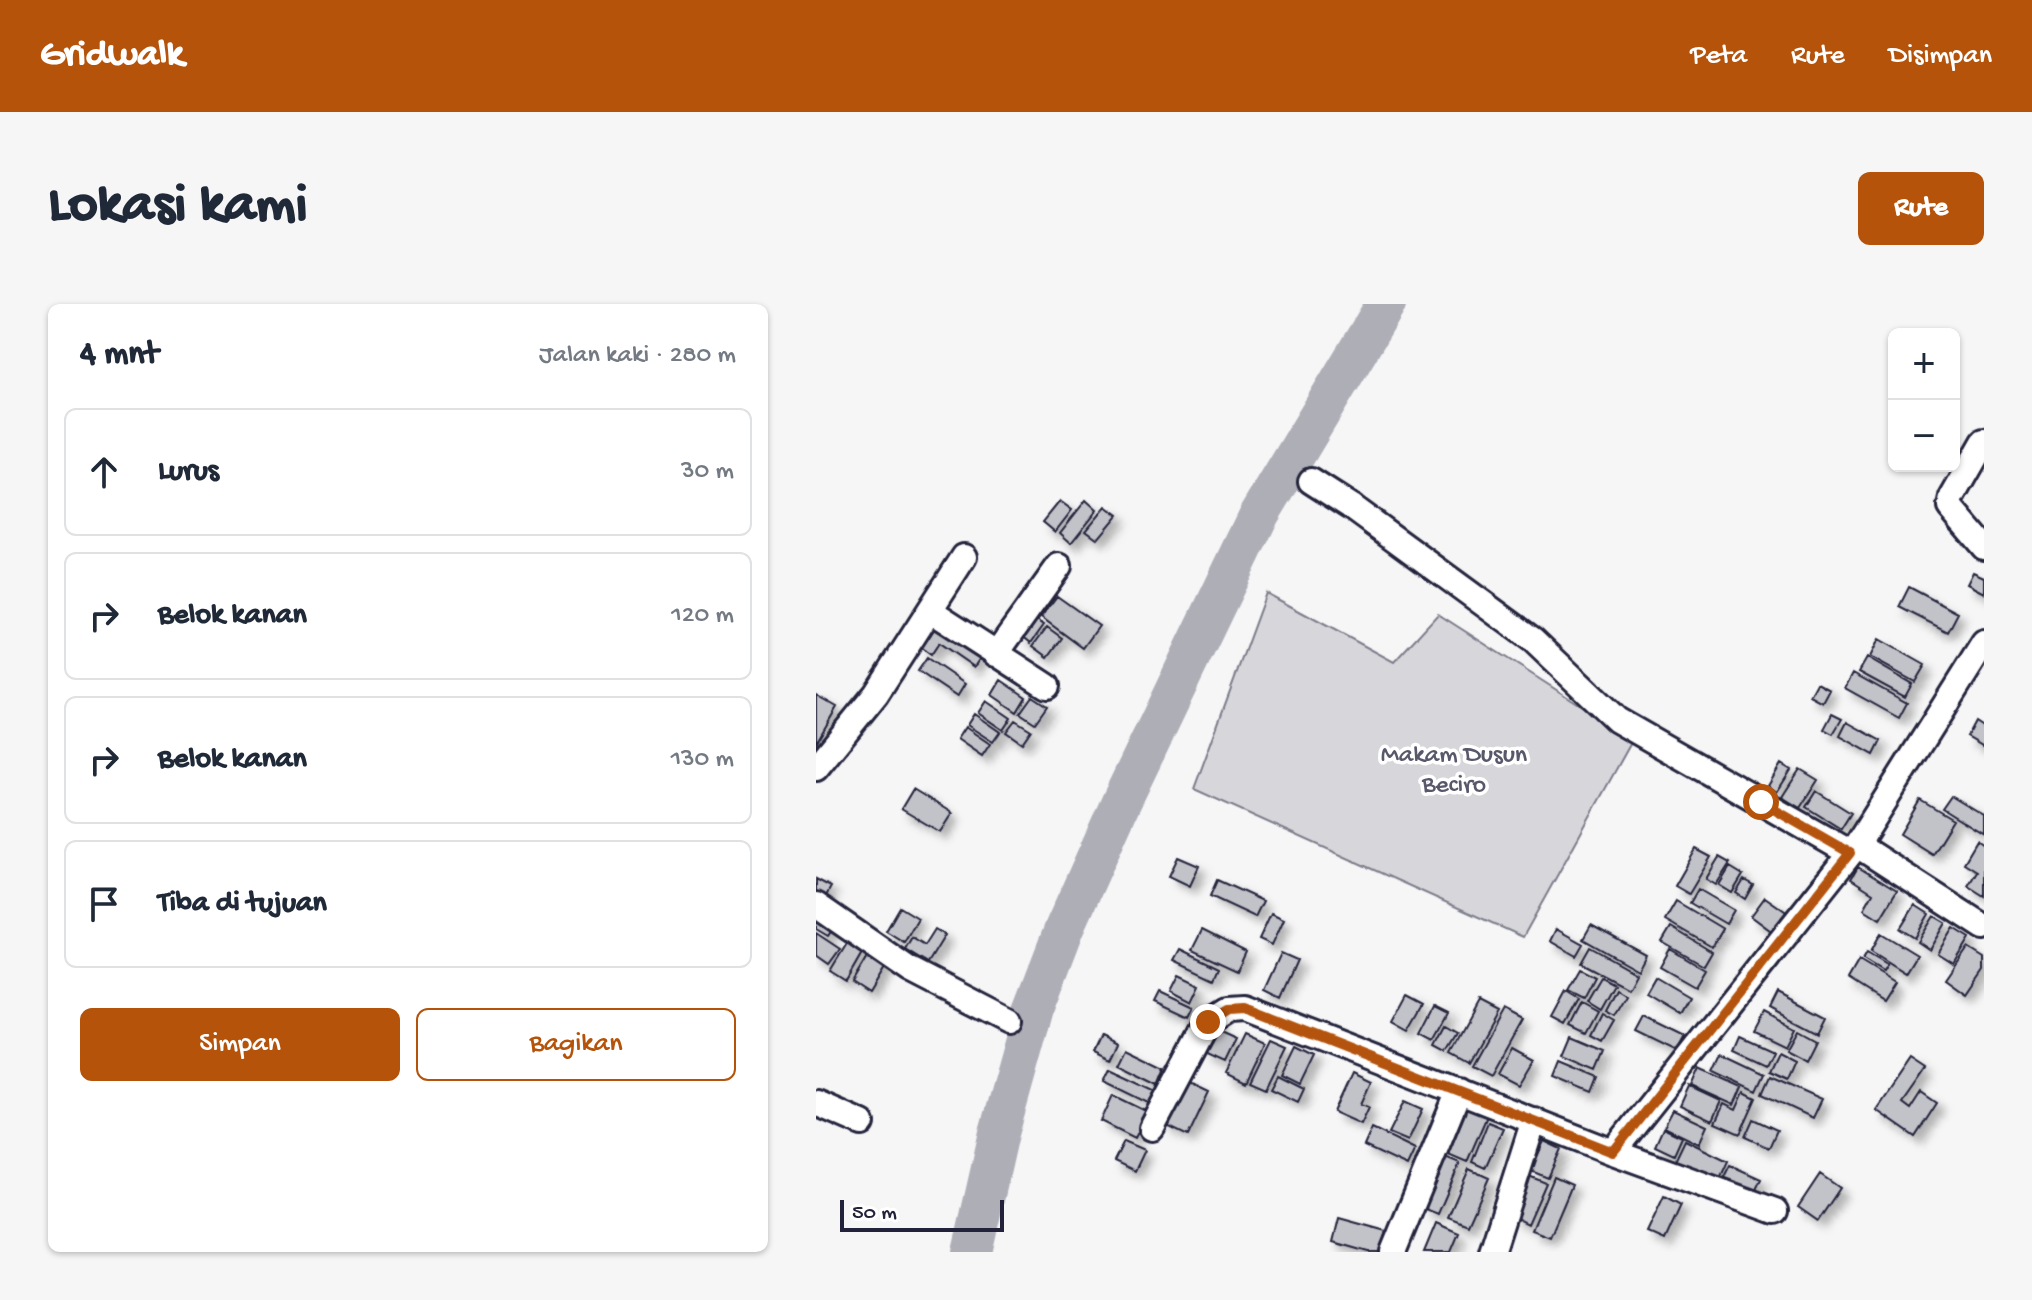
<!DOCTYPE html>
<html lang="id">
<meta charset="utf-8">
<style>
body{margin:0;font-family:"Gochi Hand",sans-serif;background:#f6f6f7;color:#1f2937}
.controls{position:absolute;right:24px;top:24px;display:grid;overflow:hidden;border-radius:12px;box-shadow:0 2px 6px #0004}
.controls button{width:72px;height:72px;display:grid;place-items:center;padding:0;border:0;border-bottom:2px solid #e0e1e3;background:#fff;color:#1f2937;font:40px sans-serif}
.scale{position:absolute;left:24px;bottom:20px;width:164px;box-sizing:border-box;padding-left:8px;border:4px solid #22223b;border-top:0;font-size:22px;line-height:28px;white-space:nowrap;color:#22223b;-webkit-text-stroke:6px #fff;paint-order:stroke}
.stop{position:absolute;width:24px;height:24px;margin:-18px;border:6px solid #b45309;border-radius:50%;background:#fff}
.stop.end{background:#b45309;border-color:#fff;box-shadow:0 2px 8px #0008}
.list{margin:0;padding:0;list-style:none}
h2{display:flex;justify-content:space-between;align-items:center;height:104px;margin:0;padding:0 32px;font-size:34px}
h2 small{font-size:26px;font-weight:400;color:#747a83}
.list li{display:grid;grid-template-columns:52px 1fr auto;gap:24px;align-items:center;box-sizing:border-box;height:128px;margin:0 16px 16px;padding:0 16px;border:2px solid #e0e1e3;border-radius:12px}
.list b{display:block;font-size:30px;white-space:nowrap}
.list em{font-size:26px;font-style:normal;color:#747a83}
.actions{display:flex;gap:16px;padding:24px 32px}
.actions a{flex:1;padding:18px 0;border:2px solid #b45309;border-radius:12px;text-align:center;font-size:28px;color:#b45309}
.actions .main{background:#b45309;color:#fff}
.icon{flex:none;width:44px;height:44px;fill:none;stroke:currentColor;stroke-width:2;stroke-linecap:round;stroke-linejoin:round}
.map{position:relative;flex:none;width:1168px;height:948px;overflow:hidden;border-radius:12px}
header{display:flex;align-items:center;gap:48px;box-sizing:border-box;height:112px;padding:0 40px;background:#b45309;color:#fff}
header strong{font-size:38px}
nav{display:flex;gap:44px;margin-inline-start:auto;font-size:28px}
.intro{display:flex;align-items:center;justify-content:space-between;box-sizing:border-box;height:192px;padding:0 48px}
h1{margin:0;font-size:56px}
.button{padding:20px 36px;border-radius:12px;background:#b45309;color:#fff;font-size:28px;font-weight:700}
main{display:flex;gap:48px;padding:0 48px}
aside{flex:1;background:#fff;border-radius:12px;box-shadow:0 2px 6px #0004}
.map>svg:first-child{display:block}
</style>
<header>
<strong>Gridwalk</strong>
<nav><a>Peta</a><a>Rute</a><a>Disimpan</a></nav>
</header>
<div class="intro"><h1>Lokasi kami</h1><a class="button">Rute</a></div>
<main>
<aside>
<h2>4 mnt<small>Jalan kaki · 280 m</small></h2>
<ul class="list">
<li><svg class="icon" aria-label="ahead" viewBox="0 0 24 24"><path d="M12 20V5M6 11l6-6 6 6"/></svg><div><b>Lurus</b></div><em>30 m</em></li>
<li><svg class="icon" aria-label="right" viewBox="0 0 24 24"><path d="M7 20v-9h11M14 6l5 5-5 5"/></svg><div><b>Belok kanan</b></div><em>120 m</em></li>
<li><svg class="icon" aria-label="right" viewBox="0 0 24 24"><path d="M7 20v-9h11M14 6l5 5-5 5"/></svg><div><b>Belok kanan</b></div><em>130 m</em></li>
<li><svg class="icon" aria-label="arrive" viewBox="0 0 24 24"><path d="M6 21V4h12l-3 4 3 4H6"/></svg><div><b>Tiba di tujuan</b></div></li>
</ul>
<div class="actions"><a class="main">Simpan</a><a>Bagikan</a></div>
</aside>
<div class="map">
<svg width="1168" height="948" viewBox="0 0 1168 948">
<defs>
<filter id="shadow"><feDropShadow dx="7" dy="7" stdDeviation="4" flood-color="#0004"/></filter>
</defs>
<rect width="100%" height="100%" fill="#f6f6f7"/>
<filter id="ink" filterUnits="userSpaceOnUse"><feTurbulence type="fractalNoise" baseFrequency=".0125" numOctaves="2"/><feDisplacementMap in="SourceGraphic" scale="16" xChannelSelector="R" yChannelSelector="G"/><feConvolveMatrix kernelMatrix="1 2 1 2 8 2 1 2 1" color-interpolation-filters="sRGB"/></filter>
<g filter="url(#ink)">
<!-- green -->
<path fill="#d7d7db" stroke="#7c7c8b" stroke-width="2" d="M450 289 578 358 622 310 817 435 707 633 378 485Z"/>
<g fill="none" stroke-linecap="round" stroke-linejoin="round">
<!-- river -->
<path stroke="#aeaeb7" stroke-width="40" d="M156 948 183 829 218 704 249 623 306 496 442 213 570 0"/>
</g>
<!-- building -->
<path fill="#c2c2c9" stroke="#22223b" stroke-width="2" filter="url(#shadow)" d="M270 196 281 206 255 239 244 229Z
M244 197 256 206 239 228 227 218Z
M290 202 302 211 282 235 270 226Z
M1157 268 1168 273V289L1151 280Z
M1093 283 1142 309 1132 328 1083 303Z
M241 292 283 322 267 344 225 313Z
M218 314 228 321 215 339 205 331Z
M119 320 166 351 158 363 123 339 115 351 104 343Z
M231 323 246 334 232 353 217 342Z
M1063 335 1109 361 1099 378 1054 353Z
M111 354 149 380 141 393 102 367Z
M1051 354 1096 380 1089 393 1043 368Z
M1037 369 1091 399 1083 414 1029 384Z
M185 376 210 393 201 408 176 391Z
M1001 379 1014 386 1007 399 994 392Z
M0 391 21 403 0 439Z
M216 392 231 402 219 419 204 409Z
M170 397 195 414 187 426 162 409Z
M158 410 184 428 177 438 151 421Z
M1016 410 1026 415 1017 430 1008 425Z
M199 416 215 426 206 439 190 428Z
M1159 417 1168 423V442L1151 432Z
M1031 418 1065 437 1058 451 1024 432Z
M149 423 174 440 166 452 141 435Z
M965 460 975 466 961 488 952 482Z
M984 465 1002 476 984 504 966 493Z
M97 485 136 509 124 528 85 505Z
M1000 487 1035 509 1025 525 990 503Z
M1135 492 1168 512V531L1126 505Z
M1104 496 1137 516 1116 550 1084 530Z
M1161 537 1168 542V592L1152 582 1161 567 1148 559Z
M880 545 895 553 873 590 859 582Z
M362 553 383 562 374 582 353 572Z
M903 553 914 559 900 581 890 575Z
M914 563 927 571 916 589 903 581Z
M1042 563 1081 587 1064 615 1048 605 1057 589 1035 575Z
M0 575 15 583 8 596 0 592Z
M401 576 447 597 439 613 394 592Z
M928 576 937 581 929 595 920 589Z
M882 585 918 606 910 620 874 599Z
M949 593 976 612 962 632 935 612Z
M860 597 907 625 896 643 849 616Z
M1099 601 1113 610 1099 634 1084 625Z
M84 603 102 614 88 638 70 627Z
M0 606 20 620 12 632 0 625Z
M455 609 468 615 456 641 443 635Z
M1118 612 1130 619 1114 646 1102 638Z
M775 621 830 651 822 666 767 635Z
M855 623 896 648 888 662 846 638Z
M1138 624 1154 634 1138 660 1122 650Z
M119 625 129 631 112 659 89 645 96 633 109 641Z
M740 625 767 640 760 652 734 637Z
M386 626 430 648 421 667 376 646Z
M0 629 24 645 13 660 0 651Z
M1065 629 1101 651 1090 669 1055 647Z
M35 633 50 642 30 677 14 667Z
M774 643 820 669 812 684 765 659Z
M1152 644 1168 654V666L1151 691 1130 676Z
M364 645 403 664 398 675 358 656Z
M854 645 889 666 879 683 844 663Z
M55 646 72 657 53 689 36 678Z
M1051 648 1071 660 1067 667 1047 655Z
M465 649 481 656 464 694 448 686Z
M1043 656 1079 678 1067 697 1032 675Z
M764 665 779 673 768 694 752 686Z
M363 671 384 681 376 698 355 687Z
M785 673 798 680 784 705 771 697Z
M839 673 873 693 864 709 830 689Z
M800 685 810 691 798 711 789 706Z
M344 687 378 703 373 713 339 697Z
M750 687 763 695 749 720 736 713Z
M962 688 1009 713 1001 729 954 704Z
M591 691 608 700 593 726 577 717Z
M766 698 782 707 770 729 754 721Z
M662 699 681 709 653 759 635 749Z
M619 702 633 709 618 736 605 729Z
M687 706 706 716 675 772 656 762Z
M948 708 978 724 969 742 938 727Z
M786 709 798 716 786 737 775 731Z
M828 712 869 732 861 747 820 727Z
M630 722 642 729 631 747 620 741Z
M400 726 420 735 409 758 389 749Z
M981 726 999 736 989 756 970 746Z
M429 730 449 739 430 779 410 769Z
M285 731 302 739 294 756 277 748Z
M924 732 957 747 950 761 918 746Z
M756 733 789 747 781 766 748 752Z
M455 735 471 742 450 785 434 778Z
M480 742 498 751 484 780 466 771Z
M311 744 350 763 343 780 303 760Z
M696 744 718 756 703 781 682 770Z
M962 748 979 757 971 775 953 767Z
M906 750 948 770 940 787 898 767Z
M1094 756 1109 766 1086 799 1094 805 1105 788 1121 799 1099 833 1060 806Z
M745 757 783 773 777 788 739 772Z
M884 764 926 783 918 801 876 782Z
M294 765 341 787 335 800 288 777Z
M536 769 555 778 545 800 553 803 545 820 518 808Z
M462 772 488 785 482 798 455 785Z
M954 772 1006 795 997 814 946 790Z
M370 777 393 788 372 832 349 821Z
M873 782 905 797 896 817 864 802Z
M928 788 940 794 924 830 899 819 908 800 920 806Z
M297 791 332 808 319 834 285 817Z
M589 797 607 805 592 837 573 829Z
M651 804 671 812 651 858 632 850Z
M857 806 891 822 883 840 848 823Z
M937 815 961 826 953 844 929 833Z
M672 818 687 824 669 864 656 858Z
M556 824 599 845 591 862 548 842Z
M847 824 866 833 858 851 839 842Z
M869 836 912 857 902 879 858 859Z
M308 837 329 846 319 867 298 857Z
M728 837 745 845 732 874 715 867Z
M629 853 644 859 622 910 607 904Z
M914 861 945 875 938 890 907 875Z
M653 865 673 874 652 921 632 913Z
M1004 870 1024 884 1002 917 982 903Z
M713 872 730 879 712 920 696 912Z
M738 873 756 881 734 933 716 926Z
M848 892 865 901 849 936 831 928Z
M523 914 570 927 564 948H552L517 938Z
M620 919 643 929 635 948H608Z"/>
<g fill="none" stroke-linecap="round" stroke-linejoin="round">
<defs>
<path id="minor" d="M1168 138 1136 194 1134 203 1168 243
M495 177 534 202 717 336 801 416 1034 549
M115 307 231 382
M180 350 243 262
M0 464 60 390 148 253
M1041 541 1168 623
M0 601 94 666 193 717
M0 799 46 819
M336 824 392 718 413 705 429 704 797 848 959 907
M797 848 1041 541 1168 339
M577 948 643 787
M676 948 718 816"/>
</defs>
<!-- minor casing -->
<use href="#minor" stroke="#22223b" stroke-width="30"/>
<!-- minor -->
<use href="#minor" stroke="#fff" stroke-width="24"/>
</g>
</g>
<g fill="none" stroke-linecap="round" stroke-linejoin="round" filter="url(#ink)">
<!-- route -->
<path stroke="#b45309" stroke-width="10" d="M392 718 413 705 429 704 797 848 1034 549 945 498"/>
</g>
<g text-anchor="middle" dominant-baseline="central" stroke-width="7" stroke-linejoin="round" paint-order="stroke">
<!-- park labels -->
<g font-size="26" fill="#58586b" stroke="#fff">
<text x="638" y="452">Makam Dusun<tspan x="638" dy="30">Beciro</tspan></text>
</g>
</g>
</svg>
<div class="controls">
<button>+</button>
<button>−</button>
</div>
<div class="scale">50 m</div>
<div class="stop" style="left:945px;top:498px"></div>
<div class="stop end" style="left:392px;top:718px"></div>
</div>
</main>
